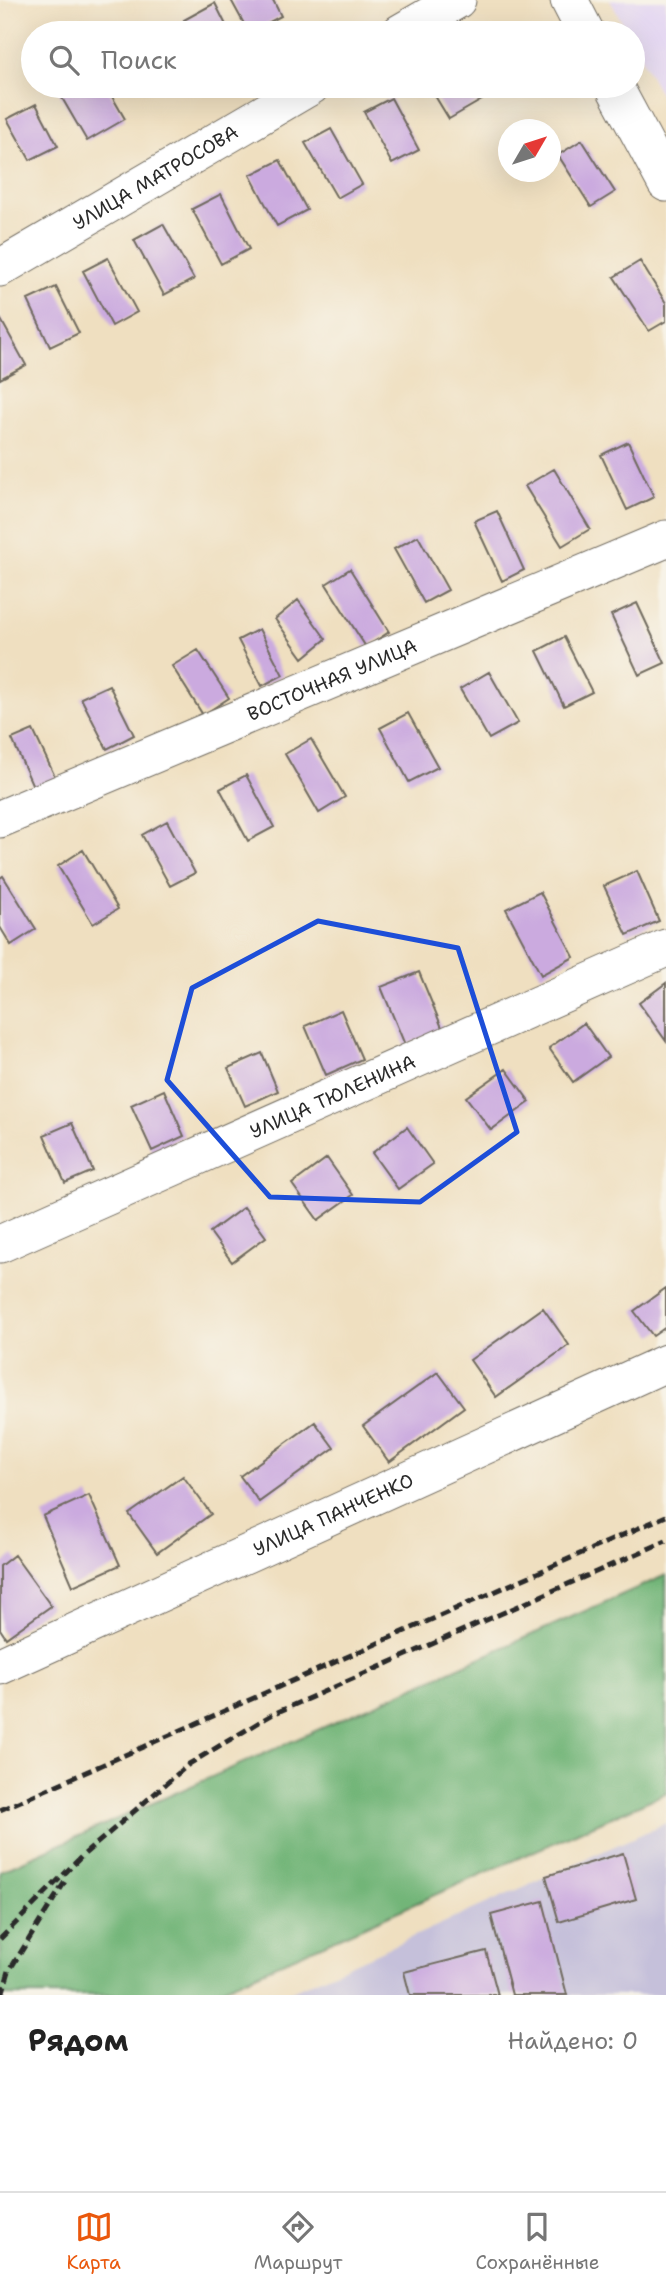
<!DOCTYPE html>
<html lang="ru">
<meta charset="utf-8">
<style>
body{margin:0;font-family:"Shantell Sans",sans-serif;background:#f6f6f6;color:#222}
.compass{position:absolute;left:498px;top:119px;width:63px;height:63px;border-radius:50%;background:#fff;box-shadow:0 7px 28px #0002;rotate:51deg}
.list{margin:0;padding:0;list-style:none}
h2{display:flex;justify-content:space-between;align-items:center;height:91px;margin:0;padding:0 28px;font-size:30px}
h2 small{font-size:23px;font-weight:400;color:#767676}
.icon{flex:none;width:38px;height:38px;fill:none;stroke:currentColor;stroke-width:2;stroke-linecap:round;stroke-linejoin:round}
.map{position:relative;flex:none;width:666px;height:1995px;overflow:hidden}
.search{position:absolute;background:#fff;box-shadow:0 7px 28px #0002;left:21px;right:21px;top:21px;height:77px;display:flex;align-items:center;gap:18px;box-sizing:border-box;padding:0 24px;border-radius:38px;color:#767676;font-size:26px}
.sheet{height:196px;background:#fff}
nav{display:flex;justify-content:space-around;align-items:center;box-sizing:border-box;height:98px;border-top:2px solid #e0e0e0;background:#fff;font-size:19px;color:#767676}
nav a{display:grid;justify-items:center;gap:4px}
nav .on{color:#ea580c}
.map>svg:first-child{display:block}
</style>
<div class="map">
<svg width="666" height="1995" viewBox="0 0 666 1995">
<rect width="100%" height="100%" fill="#f7f3e8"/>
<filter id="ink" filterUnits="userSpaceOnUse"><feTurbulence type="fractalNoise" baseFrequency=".0143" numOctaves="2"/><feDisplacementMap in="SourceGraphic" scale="14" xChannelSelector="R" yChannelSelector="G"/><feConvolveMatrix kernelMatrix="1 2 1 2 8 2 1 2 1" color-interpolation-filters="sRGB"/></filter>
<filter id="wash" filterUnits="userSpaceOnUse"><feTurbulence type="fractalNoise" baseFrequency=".00686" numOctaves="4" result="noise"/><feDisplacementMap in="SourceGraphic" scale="28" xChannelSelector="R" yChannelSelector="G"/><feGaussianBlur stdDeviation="1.57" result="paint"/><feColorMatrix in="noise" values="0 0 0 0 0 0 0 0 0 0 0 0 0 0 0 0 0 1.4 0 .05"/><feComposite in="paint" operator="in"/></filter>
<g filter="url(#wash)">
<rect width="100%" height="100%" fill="#efdfc0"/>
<!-- built -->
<path fill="#e2d4f3" d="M610 0H666V105L633 43V33H628Z"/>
<!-- industrial -->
<path fill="#c5c0da" d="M666 1823V1995H283Z"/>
<!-- forest -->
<path fill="#72b578" stroke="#4e7052" stroke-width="2" d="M666 1575V1793L208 1995H0V1871Z"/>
<g id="blocks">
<!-- building -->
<path fill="#cbaadf" d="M231 0H273L281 16 249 33Z
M215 3 230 33H191L184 20Z
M55 86H106L125 119 87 141Z
M429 86H480L487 97 449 119Z
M391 98 419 150 392 164 364 112Z
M36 104 58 146 30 160 7 119Z
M331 129 362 184 337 198 305 143Z
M582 140 615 192 591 207 558 155Z
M280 160 307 210 277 226 250 175Z
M221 194 249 249 221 264 192 209Z
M163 224 194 279 164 295 134 240Z
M108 258 137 312 112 326 83 271Z
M640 261 666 303V321L649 331 614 277Z
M56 287 79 333 50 347 28 300Z
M0 318 26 365 0 379Z
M628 442 654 497 627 510 601 455Z
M554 469 590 529 562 546 525 486Z
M497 511 524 570 502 581 474 521Z
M418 536 448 590 424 603 394 549Z
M350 569 389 632 366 647 326 584Z
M298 600 326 639 303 658 275 619Z
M637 603 665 663 639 675 611 615Z
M259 629 283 675 262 686 238 640Z
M564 637 592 692 564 706 537 651Z
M198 650 229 698 203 715 172 666Z
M489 672 518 723 489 739 460 689Z
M109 685 134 735 107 749 81 698Z
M408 713 438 767 409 782 380 728Z
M33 730 58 783 36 793 12 739Z
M311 739 345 797 319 813 285 754Z
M246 775 274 827 248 841 220 789Z
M167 821 195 873 170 886 142 835Z
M83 850 118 909 93 924 58 866Z
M637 871 659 921 627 935 604 886Z
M3 876 36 929 11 945 0 927V878Z
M540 892 574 957 541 975 506 909Z
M419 972 443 1030 405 1045 381 987Z
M666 983V1041L639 1003Z
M341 1010 362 1059 326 1075 305 1026Z
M584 1023 608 1057 573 1082 549 1048Z
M262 1053 278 1091 245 1106 228 1068Z
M506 1069 530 1102 491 1130 466 1097Z
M164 1090 184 1136 152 1151 131 1105Z
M72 1123 93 1171 65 1183 44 1135Z
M407 1127 433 1164 398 1189 372 1153Z
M327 1158 353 1195 318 1220 292 1184Z
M244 1207 266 1237 232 1262 210 1232Z
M666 1288V1327L653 1336 634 1311Z
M543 1308 569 1345 496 1397 470 1360Z
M438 1372 464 1407 389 1462 363 1426Z
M315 1422 334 1448 259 1502 240 1476Z
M183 1476 211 1514 157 1553 129 1514Z
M89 1495 120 1565 73 1586 43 1516Z
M14 1555 51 1606 6 1638 0 1629V1566Z
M623 1853 636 1899 559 1922 546 1876Z
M543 1901 567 1995H512L491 1915Z
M486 1951 498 1995H410L404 1972Z"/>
</g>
</g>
<g filter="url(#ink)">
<use href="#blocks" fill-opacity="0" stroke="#706a5f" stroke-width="2"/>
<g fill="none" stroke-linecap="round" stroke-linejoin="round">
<defs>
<g id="minor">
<path d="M569 0 586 33"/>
<path d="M400 33 457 0"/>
<path d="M614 86 666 183"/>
<path id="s1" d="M0 268 311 86"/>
<path id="s2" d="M0 819 666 539"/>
<path id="s3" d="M0 1244 666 948"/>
<path id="s4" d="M0 1666 666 1363"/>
</g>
</defs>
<!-- minor casing -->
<use href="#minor" stroke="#706a5f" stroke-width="39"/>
<!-- minor -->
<use href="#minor" stroke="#fff" stroke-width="37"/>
<!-- rail -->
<path stroke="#2b2b2b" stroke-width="5" stroke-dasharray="10 5" stroke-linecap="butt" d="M0 1810 666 1516
M0 1939 81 1857 189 1764 273 1714 666 1541
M2 1995 9 1971 66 1880"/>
</g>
</g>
<!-- marked area -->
<path fill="none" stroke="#1d4ed8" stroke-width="5" stroke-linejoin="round" d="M318 921 458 948 517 1132 420 1202 270 1197 167 1080 192 988Z"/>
<g text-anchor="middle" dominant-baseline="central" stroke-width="7" stroke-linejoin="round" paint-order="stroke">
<!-- street labels -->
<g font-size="19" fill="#2b2b2b" stroke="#f7f3e8">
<text stroke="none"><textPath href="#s1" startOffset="180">УЛИЦА МАТРОСОВА</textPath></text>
<text stroke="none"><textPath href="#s2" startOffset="360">ВОСТОЧНАЯ УЛИЦА</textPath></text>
<text stroke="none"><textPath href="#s3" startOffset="364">УЛИЦА ТЮЛЕНИНА</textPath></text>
<text stroke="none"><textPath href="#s4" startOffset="366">УЛИЦА ПАНЧЕНКО</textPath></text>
</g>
</g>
</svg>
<svg class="compass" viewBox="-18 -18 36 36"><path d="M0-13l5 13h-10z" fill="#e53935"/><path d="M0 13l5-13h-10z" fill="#767676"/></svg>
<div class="search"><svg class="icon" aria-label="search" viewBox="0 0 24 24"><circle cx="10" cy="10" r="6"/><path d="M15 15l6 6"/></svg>Поиск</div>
</div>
<section class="sheet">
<h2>Рядом<small>Найдено: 0</small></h2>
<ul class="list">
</ul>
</section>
<nav>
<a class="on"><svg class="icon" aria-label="map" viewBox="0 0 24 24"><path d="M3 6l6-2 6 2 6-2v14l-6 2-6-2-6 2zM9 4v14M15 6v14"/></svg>Карта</a>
<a><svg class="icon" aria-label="directions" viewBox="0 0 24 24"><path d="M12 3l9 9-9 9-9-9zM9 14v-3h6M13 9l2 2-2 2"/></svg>Маршрут</a>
<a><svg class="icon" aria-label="saved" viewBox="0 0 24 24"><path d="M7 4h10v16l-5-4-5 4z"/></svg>Сохранённые</a>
</nav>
